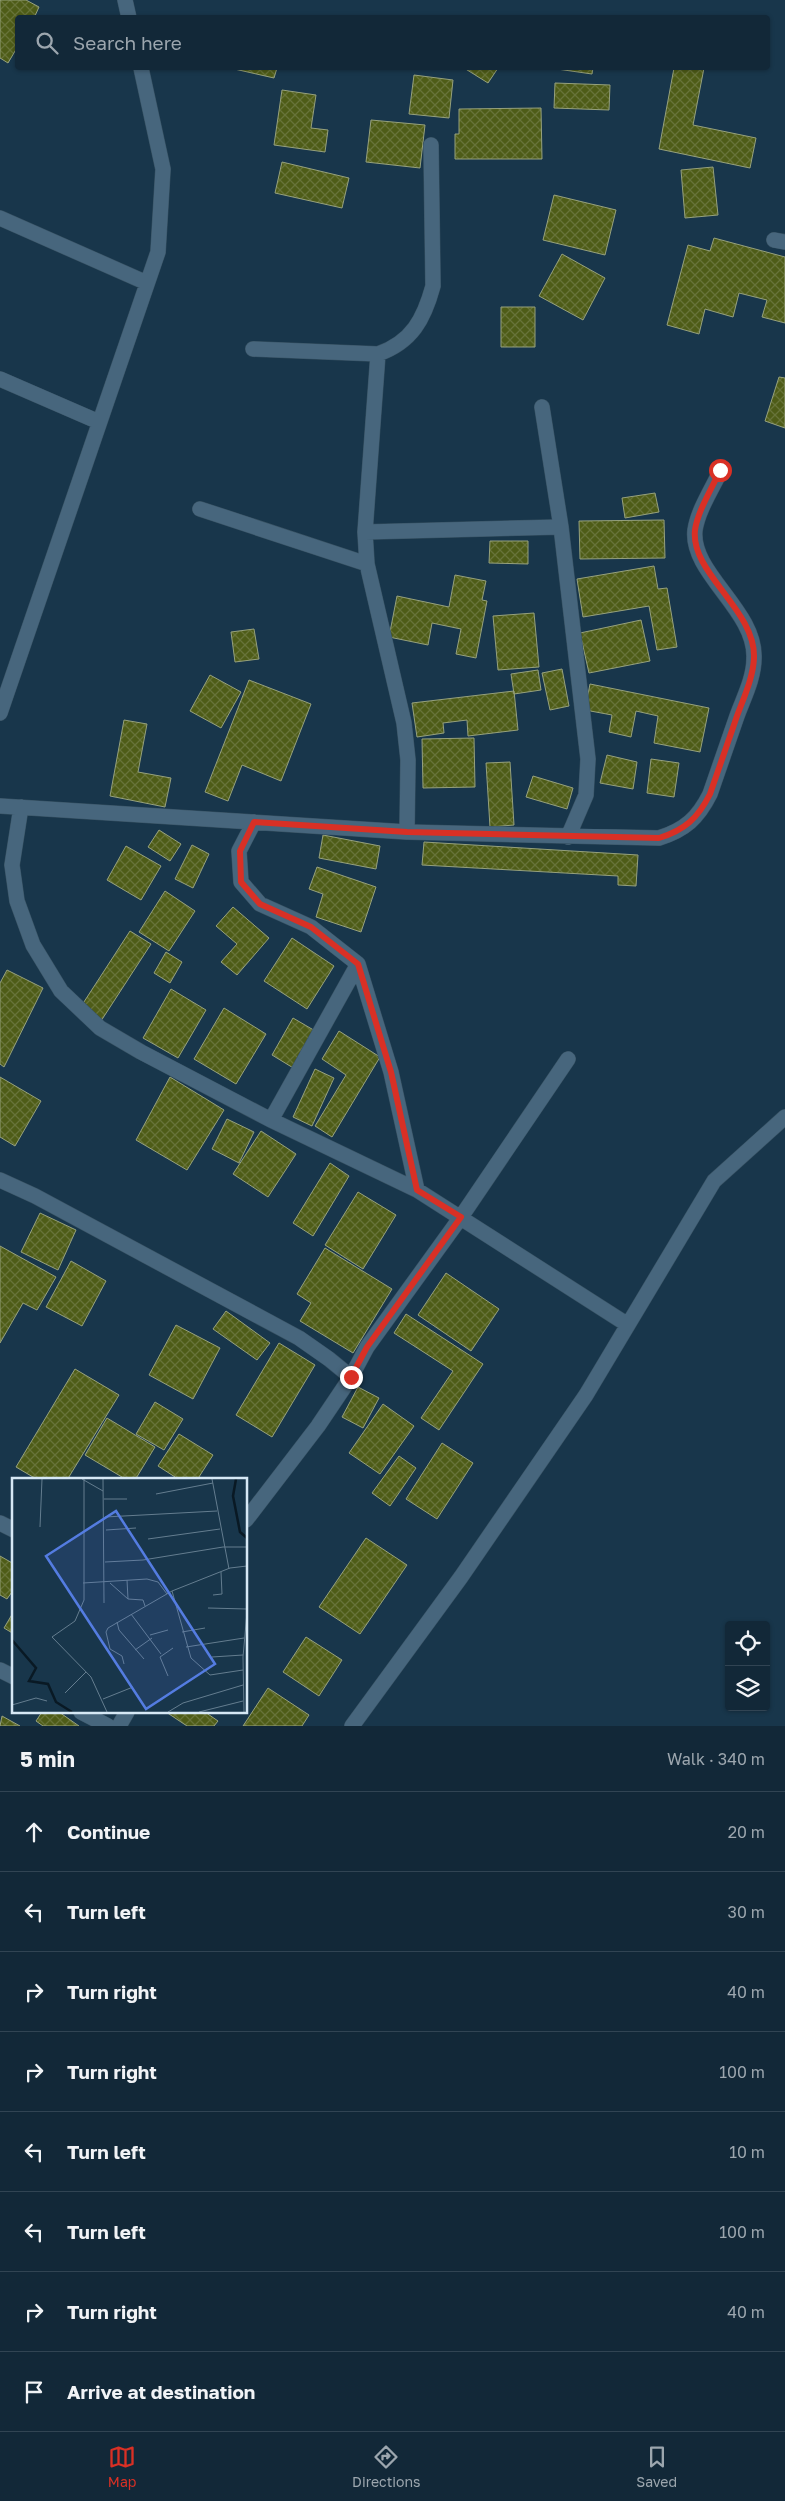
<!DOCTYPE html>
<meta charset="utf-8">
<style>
body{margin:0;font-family:"Golos Text",sans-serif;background:#1b3040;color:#f1f3f6}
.controls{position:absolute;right:15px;bottom:15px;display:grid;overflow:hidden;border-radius:5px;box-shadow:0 1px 4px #0004}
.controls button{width:45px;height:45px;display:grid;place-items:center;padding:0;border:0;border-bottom:1px solid #314453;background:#122838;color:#f1f3f6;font:25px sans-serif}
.stop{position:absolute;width:15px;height:15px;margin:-11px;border:4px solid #d93025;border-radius:50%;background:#fff}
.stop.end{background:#d93025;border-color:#fff;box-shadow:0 1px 5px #0008}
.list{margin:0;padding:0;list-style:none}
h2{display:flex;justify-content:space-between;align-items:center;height:65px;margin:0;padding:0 20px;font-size:21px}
h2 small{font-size:16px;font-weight:400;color:#9ca6ae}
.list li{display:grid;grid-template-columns:32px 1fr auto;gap:15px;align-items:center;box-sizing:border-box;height:80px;padding:0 20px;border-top:1px solid #314453}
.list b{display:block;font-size:19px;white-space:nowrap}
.list em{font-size:16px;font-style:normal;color:#9ca6ae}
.icon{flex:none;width:28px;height:28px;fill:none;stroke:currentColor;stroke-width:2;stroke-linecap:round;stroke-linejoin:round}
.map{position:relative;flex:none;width:785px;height:1726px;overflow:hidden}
.search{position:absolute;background:#122838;box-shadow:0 1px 4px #0004;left:15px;right:15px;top:15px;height:55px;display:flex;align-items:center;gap:12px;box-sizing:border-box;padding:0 18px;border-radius:5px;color:#9ca6ae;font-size:19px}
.sheet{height:705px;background:#122838}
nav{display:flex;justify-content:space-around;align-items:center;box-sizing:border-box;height:70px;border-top:1px solid #314453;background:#122838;font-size:14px;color:#9ca6ae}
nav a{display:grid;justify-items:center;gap:2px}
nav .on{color:#d93025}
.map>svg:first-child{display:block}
</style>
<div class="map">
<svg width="785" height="1726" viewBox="0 0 785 1726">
<defs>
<pattern id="building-cross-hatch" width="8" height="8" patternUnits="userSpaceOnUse" patternTransform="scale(1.25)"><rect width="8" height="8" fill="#4e5c17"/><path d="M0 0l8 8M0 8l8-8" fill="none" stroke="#677339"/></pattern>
</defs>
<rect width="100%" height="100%" fill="#18364b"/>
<!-- building -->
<path fill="url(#building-cross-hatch)" stroke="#96a17d" d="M0 0H26L39 7 34 18H18V46L8 63 0 58Z
M230 68H277L274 78Z
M464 68H498L488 83Z
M550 68H593L592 74Z
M674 68H704L693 125 756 138 750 168 659 149Z
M414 75 453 80 449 118 409 114Z
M555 83 610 85 609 110 554 108Z
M282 90 316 95 311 128 328 130 325 152 274 145Z
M541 108 542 159H455V134H459V109Z
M371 120 425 125 420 168 366 162Z
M282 162 349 178 342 208 275 193Z
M713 167 718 215 685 218 681 170Z
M554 195 616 210 605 255 543 240Z
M714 238 785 257V323L762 317 767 300 739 293 733 317 705 309 699 334 667 325 688 245 710 251Z
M562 254 605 278 583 320 539 296Z
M501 307H535V347H501Z
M779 377 785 378V428L765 421Z
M655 493 659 512 625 518 622 498Z
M664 520 665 558 580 559 579 521Z
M490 541H528V564L489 563Z
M654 566 658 589 667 588 677 647 657 650 649 606 583 617 577 579Z
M455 575 486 581 482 600 487 601 476 658 456 654 461 629 432 623 428 645 389 637 397 596 449 607Z
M534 613 539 667 498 670 493 616Z
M641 620 650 661 589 673 580 633Z
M254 629 259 659 235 662 231 632Z
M562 669 569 706 550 710 542 673Z
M538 670 541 690 514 694 511 674Z
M210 675 241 692 221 728 190 711Z
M249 680 311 704 281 781 242 765 228 801 205 792Z
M590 684 709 708 700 752 654 743 658 716 636 711 631 737 609 732 612 715 585 710Z
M514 691 518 730 468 736 467 720 443 723 444 733 417 737 412 703Z
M124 720 147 724 138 772 171 778 165 807 110 796Z
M474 738 475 787 423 788 422 739Z
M607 755 637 762 633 789 600 783Z
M651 759 679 763 674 797 647 793Z
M510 762 514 825 490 827 486 763Z
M533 776 573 788 567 809 526 797Z
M159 830 181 844 170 861 148 847Z
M323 835 380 846 376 869 319 858Z
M424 842 638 855 636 886 618 885V876L422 865Z
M192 845 209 854 193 888 175 879Z
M126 846 161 866 141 900 107 880Z
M317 867 376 887 361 932 316 917 323 894 309 889Z
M165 891 195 911 169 951 139 932Z
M233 907 269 938 237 975 221 962 237 944 216 926Z
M130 931 151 944 101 1021 80 1008Z
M292 938 334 966 307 1009 264 981Z
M166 952 182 962 170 983 154 973Z
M7 970 43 988 4 1067 0 1064V983Z
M171 989 206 1010 178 1058 143 1038Z
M224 1008 266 1034 236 1084 194 1059Z
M293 1018 317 1032 295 1069 272 1055Z
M339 1031 380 1057 332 1137 315 1126 346 1075 322 1059Z
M315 1069 334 1078 312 1126 293 1117Z
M0 1077 41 1101 15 1146 0 1137Z
M170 1077 224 1110 187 1170 136 1140Z
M227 1119 254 1132 239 1163 212 1149Z
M261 1131 296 1154 268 1197 233 1174Z
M330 1163 349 1176 313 1236 293 1223Z
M358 1192 396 1215 363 1269 325 1245Z
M40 1213 76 1230 58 1270 21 1252Z
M0 1246 56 1277 37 1310 23 1303 0 1343Z
M325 1248 392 1289 353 1353 300 1321 311 1303 297 1294Z
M71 1261 106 1281 82 1326 46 1307Z
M446 1273 499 1309 471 1351 418 1315Z
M226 1311 270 1343 257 1360 213 1329Z
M406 1314 483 1364 439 1430 421 1418 453 1371 394 1333Z
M176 1325 220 1348 193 1399 149 1375Z
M279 1343 315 1365 272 1437 236 1415Z
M75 1369 119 1395 67 1480H38L16 1467Z
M358 1387 379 1398 363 1428 342 1417Z
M155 1402 183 1419 164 1450 136 1434Z
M383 1404 414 1426 380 1474 349 1453Z
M107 1418 155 1447 135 1480H127L85 1455Z
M179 1434 213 1455 197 1480H174L175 1477 158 1466Z
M442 1443 473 1463 437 1519 406 1499Z
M399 1456 416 1468 390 1506 372 1493Z
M366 1538 407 1565 360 1634 319 1607Z
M0 1556 14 1564V1589L7 1599 0 1595Z
M14 1611V1634L4 1628Z
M306 1637 342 1660 319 1696 283 1672Z
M268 1688 309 1715 302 1726H243Z
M42 1712H59L79 1726H43L36 1721Z
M166 1712H205L218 1721 214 1726H187Z
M2 1716 20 1726H0Z"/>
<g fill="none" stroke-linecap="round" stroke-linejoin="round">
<defs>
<path id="street" d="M125 0 129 18
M0 218 147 283
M774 240 785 242
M253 349 378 354C412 342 424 319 433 286L431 145
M378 354 365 532 367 564 404 723 408 760 407 832
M0 379 99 422
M542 407 561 527 588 759 586 795 568 837
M200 509 367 564
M365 532 561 527
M0 713 158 252 163 169 141 68
M0 806 407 832 659 838C685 830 698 818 710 794 719 768 728 742 737 716 744 697 754 678 754 658 756 610 690 573 695 530 698 510 712 489 721 470
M21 807 12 865 17 901 33 945 61 991 100 1028 141 1052 271 1120 417 1190 628 1325
M254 822 239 851 241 882 260 904 311 927 358 964 391 1072 417 1190
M271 1120 358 964
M0 1180 35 1196 299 1338 329 1359 351 1377
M246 1520 318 1426 351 1377 367 1347 461 1217 568 1059
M0 1523 14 1530
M0 1670 14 1677
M81 1712 108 1726
M119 1726 127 1712
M352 1726 461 1577 586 1395 714 1181 785 1117"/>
</defs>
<!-- street casing -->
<use href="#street" stroke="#385263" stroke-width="16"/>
<!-- street -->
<use href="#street" stroke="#47667d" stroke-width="15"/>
</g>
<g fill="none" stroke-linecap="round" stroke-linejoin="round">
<!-- route -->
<path stroke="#d93025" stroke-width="6" d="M351 1377 367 1347 461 1217 417 1190 391 1072 358 964 311 927 260 904 241 882 240 851 254 822 407 832 659 838C685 830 698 818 710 794 719 768 728 742 737 716 744 697 753 678 754 658 756 610 690 573 695 530 698 510 712 489 720 470"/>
</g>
<!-- overview -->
<g transform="translate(12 1478)">
<rect width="235" height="235" fill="#18364b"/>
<path fill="none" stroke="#091924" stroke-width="2.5" d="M224 1 221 18 228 54 235 60M0 162 24 190 17 203 36 206 44 224 60 234"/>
<path fill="none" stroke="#647d8f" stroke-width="1" d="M70 1 91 13M72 1V122L63 143 40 159 79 199 95 234M91 1 92 125M200 1 217 91M144 16 201 5M92 21H115M93 39 205 33M28 49 30 1M94 52 124 50M136 61 208 51M93 84 131 82 211 69H235M115 102 116 121M71 105 135 101 146 104 155 116M98 105 116 121 131 122 133 128M160 113 179 180 198 197 231 192M201 117 210 116 209 94M196 130 235 131M119 136 149 176M105 144 107 152 132 181M170 154 193 150M138 157 156 152M174 169 232 160M123 172 140 160M200 179 231 177M112 186 110 178 98 171 94 154 96 150 160 113 218 90 235 88M156 198 148 179 161 170M53 215 74 194M91 221 121 209M0 227 24 220 35 223M156 234 171 225 231 207M187 234 231 223M232 234 231 179 235 134"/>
<path fill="#547ce1" fill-opacity="0.15" stroke="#547ce1" stroke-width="2.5" d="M104 33 203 186 134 231 34 78Z"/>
<rect width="235" height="235" fill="none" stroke="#d6e8f5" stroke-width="2.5"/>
</g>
</svg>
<div class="controls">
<button><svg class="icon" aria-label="locate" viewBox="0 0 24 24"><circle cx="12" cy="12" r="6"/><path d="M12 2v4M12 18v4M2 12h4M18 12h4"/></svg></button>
<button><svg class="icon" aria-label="layers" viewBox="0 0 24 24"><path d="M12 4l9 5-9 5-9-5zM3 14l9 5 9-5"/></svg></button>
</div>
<div class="stop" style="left:720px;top:470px"></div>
<div class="stop end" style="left:351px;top:1377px"></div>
<div class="search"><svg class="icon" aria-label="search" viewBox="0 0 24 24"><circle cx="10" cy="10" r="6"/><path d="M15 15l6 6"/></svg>Search here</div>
</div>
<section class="sheet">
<h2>5 min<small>Walk · 340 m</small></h2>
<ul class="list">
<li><svg class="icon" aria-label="ahead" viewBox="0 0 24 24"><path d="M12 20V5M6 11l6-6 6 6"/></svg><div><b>Continue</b></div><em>20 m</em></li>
<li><svg class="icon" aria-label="left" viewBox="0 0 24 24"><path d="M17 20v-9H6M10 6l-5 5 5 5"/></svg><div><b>Turn left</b></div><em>30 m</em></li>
<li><svg class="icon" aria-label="right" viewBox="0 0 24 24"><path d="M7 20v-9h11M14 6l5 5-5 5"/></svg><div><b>Turn right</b></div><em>40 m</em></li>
<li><svg class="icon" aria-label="right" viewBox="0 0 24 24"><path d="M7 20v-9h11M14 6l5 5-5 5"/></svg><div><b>Turn right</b></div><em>100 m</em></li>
<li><svg class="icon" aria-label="left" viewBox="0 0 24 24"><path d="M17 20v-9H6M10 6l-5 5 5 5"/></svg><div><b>Turn left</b></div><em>10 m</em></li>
<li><svg class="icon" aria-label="left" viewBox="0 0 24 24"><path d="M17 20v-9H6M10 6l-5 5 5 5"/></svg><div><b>Turn left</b></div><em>100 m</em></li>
<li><svg class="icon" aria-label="right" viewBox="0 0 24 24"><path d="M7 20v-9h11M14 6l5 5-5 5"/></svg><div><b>Turn right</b></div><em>40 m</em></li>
<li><svg class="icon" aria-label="arrive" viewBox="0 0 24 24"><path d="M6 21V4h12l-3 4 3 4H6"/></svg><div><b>Arrive at destination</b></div></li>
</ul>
</section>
<nav>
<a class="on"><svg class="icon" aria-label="map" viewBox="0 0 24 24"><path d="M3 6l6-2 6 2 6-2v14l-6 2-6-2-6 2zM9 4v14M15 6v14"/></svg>Map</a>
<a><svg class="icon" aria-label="directions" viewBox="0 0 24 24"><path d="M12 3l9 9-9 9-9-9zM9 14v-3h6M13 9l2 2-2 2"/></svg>Directions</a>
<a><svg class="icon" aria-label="saved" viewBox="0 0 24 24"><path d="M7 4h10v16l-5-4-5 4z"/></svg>Saved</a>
</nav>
